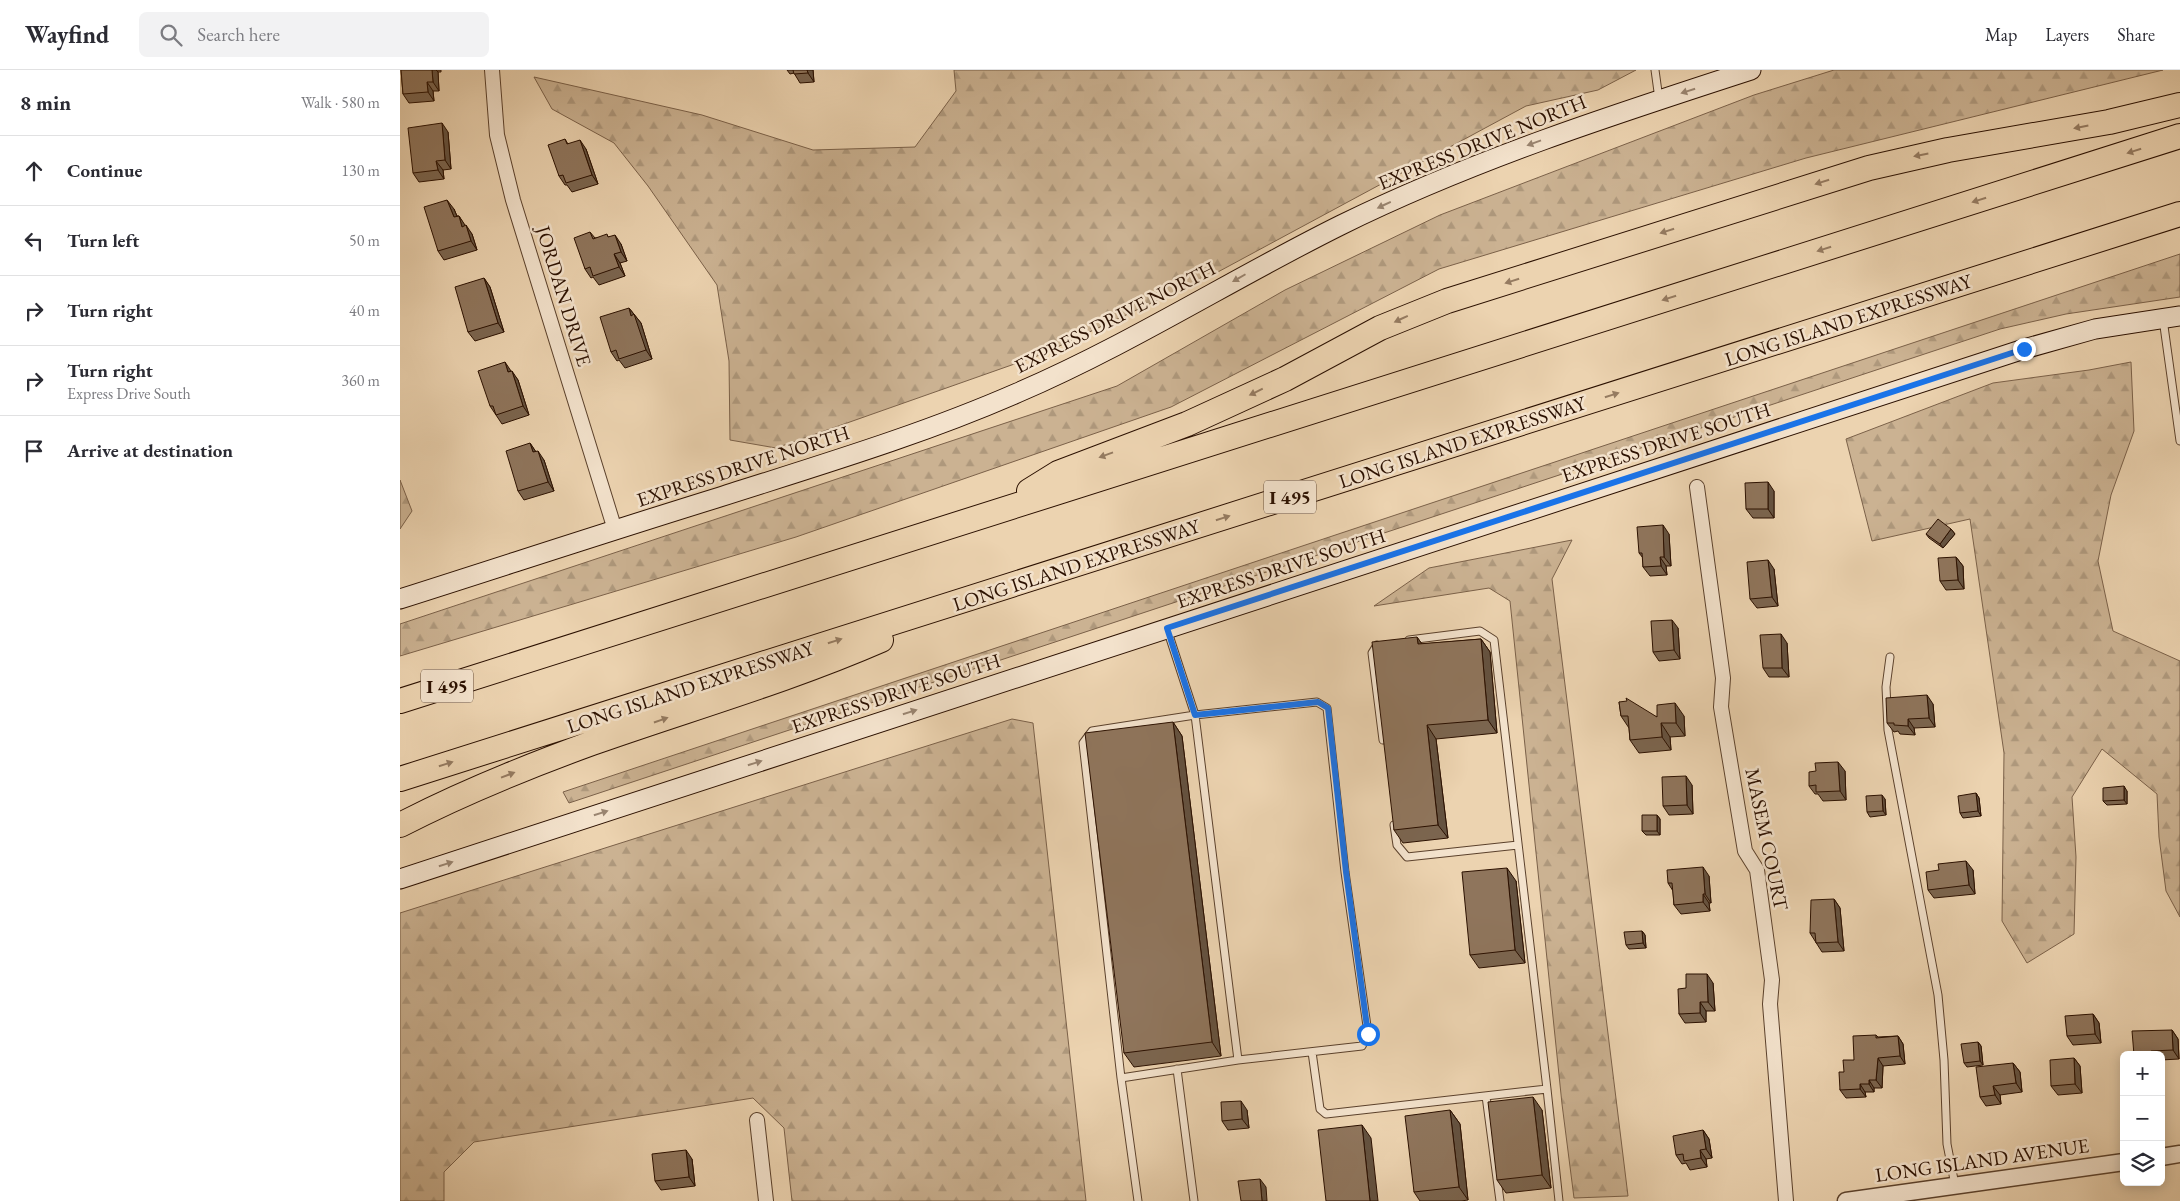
<!DOCTYPE html>
<meta charset="utf-8">
<style>
body{margin:0;font-family:"EB Garamond",serif;background:#f2f2f3;color:#2b2b33}
.controls{position:absolute;right:15px;bottom:15px;display:grid;overflow:hidden;border-radius:8px;box-shadow:0 2px 12px #0003}
.controls button{width:45px;height:45px;display:grid;place-items:center;padding:0;border:0;border-bottom:1px solid #e1e1e2;background:#fff;color:#2b2b33;font:25px sans-serif}
.stop{position:absolute;width:15px;height:15px;margin:-11px;border:4px solid #1a73e8;border-radius:50%;background:#fff}
.stop.end{background:#1a73e8;border-color:#fff;box-shadow:0 1px 5px #0008}
.list{margin:0;padding:0;list-style:none}
h2{display:flex;justify-content:space-between;align-items:center;height:65px;margin:0;padding:0 20px;font-size:21px}
h2 small{font-size:16px;font-weight:400;color:#7c7c81}
.list li{display:grid;grid-template-columns:32px 1fr auto;gap:15px;align-items:center;box-sizing:border-box;height:70px;padding:0 20px;border-top:1px solid #e1e1e2}
.list b{display:block;font-size:19px;white-space:nowrap}
.list p{margin:0;font-size:16px;white-space:nowrap;color:#7c7c81}
.list em{font-size:16px;font-style:normal;color:#7c7c81}
.icon{flex:none;width:28px;height:28px;fill:none;stroke:currentColor;stroke-width:2;stroke-linecap:round;stroke-linejoin:round}
.map{position:relative;flex:none;width:1780px;height:1131px;overflow:hidden}
header{display:flex;align-items:center;gap:30px;box-sizing:border-box;height:70px;padding:0 25px;background:#fff;border-bottom:1px solid #e1e1e2}
header strong{font-size:24px}
nav{display:flex;gap:28px;margin-inline-start:auto;font-size:18px}
.search{width:350px;height:45px;background:#f2f2f3;display:flex;align-items:center;gap:12px;box-sizing:border-box;padding:0 18px;border-radius:8px;color:#7c7c81;font-size:19px}
main{display:flex}
aside{flex:1;background:#fff}
.map>svg:first-child{display:block}
</style>
<header>
<strong>Wayfind</strong>
<div class="search"><svg class="icon" aria-label="search" viewBox="0 0 24 24"><circle cx="10" cy="10" r="6"/><path d="M15 15l6 6"/></svg>Search here</div>
<nav><a>Map</a><a>Layers</a><a>Share</a></nav>
</header>
<main>
<aside>
<h2>8 min<small>Walk · 580 m</small></h2>
<ul class="list">
<li><svg class="icon" aria-label="ahead" viewBox="0 0 24 24"><path d="M12 20V5M6 11l6-6 6 6"/></svg><div><b>Continue</b></div><em>130 m</em></li>
<li><svg class="icon" aria-label="left" viewBox="0 0 24 24"><path d="M17 20v-9H6M10 6l-5 5 5 5"/></svg><div><b>Turn left</b></div><em>50 m</em></li>
<li><svg class="icon" aria-label="right" viewBox="0 0 24 24"><path d="M7 20v-9h11M14 6l5 5-5 5"/></svg><div><b>Turn right</b></div><em>40 m</em></li>
<li><svg class="icon" aria-label="right" viewBox="0 0 24 24"><path d="M7 20v-9h11M14 6l5 5-5 5"/></svg><div><b>Turn right</b><p>Express Drive South</p></div><em>360 m</em></li>
<li><svg class="icon" aria-label="arrive" viewBox="0 0 24 24"><path d="M6 21V4h12l-3 4 3 4H6"/></svg><div><b>Arrive at destination</b></div></li>
</ul>
</aside>
<div class="map">
<svg width="1780" height="1131" viewBox="0 0 1780 1131">
<defs>
<pattern id="forest-firs" width="22" height="20" patternUnits="userSpaceOnUse" patternTransform="scale(1.25)"><rect width="22" height="20" fill="#cbb292"/><path d="M5 1l3.5 6h-7zM16 11l3.5 6h-7z" fill="#ae987c"/></pattern>
</defs>
<rect width="100%" height="100%" fill="#ecd3b0"/>
<filter id="stains"><feTurbulence type="fractalNoise" baseFrequency=".004" numOctaves="4"/><feColorMatrix values="0 0 0 0 .2 0 0 0 0 .09 0 0 0 0 .02 0 0 0 .5 -.17"/></filter>
<radialGradient id="worn" r=".72"><stop offset=".6" stop-color="#630" stop-opacity="0"/><stop offset="1" stop-color="#630" stop-opacity=".3"/></radialGradient>
<!-- forest -->
<path fill="url(#forest-firs)" stroke="#7b6149" d="M554 0H1236L1198 20 1126 36 816 203 640 285 376 378 330 370 329 291 317 215 248 116 214 73 152 39 134 7 302 45 413 80 515 77 556 21Z
M1434 0H1763L1406 88 1039 199 771 337 396 467 0 586V554L717 316 885 220 1040 145 1354 25Z
M1780 184V227L1666 244 1600 259 169 733 163 722Z
M1731 292 1734 361 1711 425 1698 491 1713 561 1780 591V847L1766 821 1759 767 1757 724 1702 679 1672 727 1676 787 1674 864 1627 893 1602 851 1604 683 1570 449 1472 471 1446 369 1593 313 1689 300Z
M0 410 12 441 0 459Z
M1172 470 1152 509 1228 1126 1174 1128 1162 1034 1110 531 1089 518 974 536 1029 498Z
M612 649 633 653 686 1131H392L384 1058 353 1028 74 1072 44 1102V1131H0V843Z"/>
<g fill="none" stroke-linecap="round" stroke-linejoin="round">
<defs>
<path id="service" d="M1255 0 1259 29
M1763 249 1780 371
M767 559 795 645 838 990 962 976 968 963 945 802 927 638 917 632 795 645 692 661 683 673 721 1008 838 990
M1009 570 1080 561 1094 570 1147 1019
M977 575 972 583 983 670
M1490 587 1486 617 1488 660 1538 925 1544 990 1547 1074 1555 1115
M994 755 997 775 1007 787 1118 775
M912 982 920 1039 926 1044 1147 1019 1159 1131
M777 999 794 1131
M721 1008 738 1131
M1086 1026 1100 1131"/>
<path id="minor" d="M92 0 97 65 113 130 215 460
M1297 417 1323 608 1321 637 1345 781 1357 800 1372 910 1370 934 1386 1131
M357 1050 366 1131"/>
<path id="tertiary" d="M1761 1087 1780 1084
M1446 1131 1724 1092"/>
<path id="secondary" d="M0 529C107 495 213 460 320 427 420 395 521 365 617 323 729 275 832 209 941 155 1073 90 1212 45 1351 0
M0 809 1624 279 1695 259 1780 246"/>
<path id="motorway" d="M629 421 658 403 787 354 885 309 980 258 1047 231 1469 98 1548 80 1709 52 1780 35
M0 631 1780 66
M0 709 1780 144
M0 755C62 723 126 697 192 673 288 639 387 611 481 570"/>
</defs>
<!-- service casing -->
<use href="#service" stroke="#5b412c" stroke-width="9"/>
<!-- minor casing -->
<use href="#minor" stroke="#5b412c" stroke-width="16"/>
<!-- tertiary casing -->
<use href="#tertiary" stroke="#5b412c" stroke-width="19"/>
<!-- secondary casing -->
<use href="#secondary" stroke="#2b1000" stroke-width="21"/>
<!-- motorway casing -->
<use href="#motorway" stroke="#2b1000" stroke-width="26"/>
<!-- service -->
<use href="#service" stroke="#f3e2cc" stroke-width="7"/>
<!-- minor -->
<use href="#minor" stroke="#f3e2cc" stroke-width="14"/>
<!-- tertiary -->
<use href="#tertiary" stroke="#f3e2cc" stroke-width="16"/>
<!-- secondary -->
<use href="#secondary" stroke="#f3e2cc" stroke-width="19"/>
<!-- motorway -->
<use href="#motorway" stroke="#ecd3b0" stroke-width="24"/>
</g>
<!-- wall -->
<path fill="#7b654f" stroke="#2b1000" d="M1 0H41V2H38L39 21H33L34 31 9 33 3 24Z
M387 0H413L414 12 400 13 394 3 390 4Z
M48 62 51 99 43 100 44 109 19 112 13 103Z
M165 69 168 74 186 79 198 114 172 122 167 115H165L159 106Z
M54 139 57 146H59L65 156 72 164 77 180 44 190 38 181Z
M190 162 195 168 209 167 221 174 227 191 220 193 225 206 199 215 193 207 191 208 185 199Z
M84 208 90 217 104 262 75 271 68 262Z
M229 238 241 253 252 289 225 298 219 290 217 291 211 282Z
M111 301 118 310 129 345 102 354 90 336Z
M130 373 136 382 144 390 154 421 124 430 118 421Z
M1374 421V448H1353L1346 439Z
M1551 459 1555 464 1543 478 1529 468 1526 464Z
M1269 464 1271 496H1266L1267 505 1250 506 1243 497V488L1239 483Z
M1556 487 1563 496 1564 519 1546 520 1540 511Z
M1374 499 1378 536 1357 538 1350 529Z
M1278 558 1280 589 1259 591 1253 582Z
M1017 567 1022 574 1081 569 1090 582 1097 663 1036 669 1048 768 1003 773 994 760Z
M1387 573 1389 607H1369L1363 598Z
M1219 632 1257 647 1284 646 1285 666 1270 667 1271 680 1239 683 1230 670 1229 658 1221 646Z
M1533 634 1535 657 1514 658 1515 665 1500 664 1498 661 1494 662 1487 653Z
M773 652 782 666 821 986 734 997 724 983Z
M1445 701 1446 730 1423 731 1418 724H1415L1409 716Z
M1292 715 1293 744 1269 745 1263 736Z
M1727 721V734L1707 735 1703 731Z
M1576 723 1579 728 1581 746 1563 748 1560 743Z
M1485 729 1486 745 1470 747 1467 742Z
M1257 745 1260 749V765H1246L1242 761Z
M1573 800 1575 824 1534 828 1528 820Z
M1309 806 1311 833H1309L1310 841 1281 844 1274 835 1273 821 1268 813Z
M1116 811 1125 893 1079 898 1070 885Z
M1434 829 1440 838 1444 881 1422 882 1410 863Z
M1242 861 1245 865 1246 878 1229 879 1226 875Z
M1313 913 1315 941H1306V952L1285 953 1279 944 1286 918Z
M1693 944 1699 953 1701 973 1673 975 1667 966Z
M1772 960 1778 969 1779 989 1761 990V985H1734Z
M1476 965 1478 967 1498 966 1503 974 1505 994 1483 996 1482 1018H1474V1022H1465L1466 1027 1446 1028 1440 1020 1444 1002Z
M1578 972 1581 976 1583 995 1567 997 1564 993Z
M1674 988 1680 996 1682 1023 1658 1025 1651 1016Z
M1613 993 1620 1002 1622 1022 1600 1025 1601 1034 1586 1036 1580 1027Z
M847 1040 849 1058 828 1060 822 1051Z
M1050 1040 1060 1054 1068 1130 1061 1131H1020L1014 1122Z
M1142 1040 1151 1118 1106 1123 1097 1110Z
M1303 1060 1309 1069 1312 1088 1306 1089 1307 1097 1290 1100 1286 1093 1282 1094 1276 1085Z
M292 1089 295 1116 261 1120 255 1111Z"/>
<!-- shaded-wall -->
<path fill="#645240" stroke="#2b1000" d="M32 0H36L38 2 39 21 33 12Z
M407 0H413L414 12 408 3Z
M27 12 33 21 34 31 28 22Z
M42 53 48 62 51 99 45 90Z
M180 70 186 79 198 114 192 105Z
M36 91 43 100 44 109 38 100Z
M47 130 54 139 61 156 54 147Z
M59 146 65 155 68 165 62 157Z
M66 155 72 164 77 180 71 171Z
M215 165 221 174 227 191 221 182Z
M214 184 220 193 225 206 219 197Z
M84 208 90 217 104 262 98 253Z
M229 238 241 253 252 289 246 280 231 246Z
M105 292 111 301 108 302Z
M112 301 118 310 129 345 123 336Z
M130 373 136 382H133Z
M138 381 144 390 154 421 148 412Z
M1368 412 1374 421V448L1368 439Z
M1263 455 1269 464 1271 496 1264 487Z
M1551 459 1555 464 1543 478 1540 474Z
M1260 487 1266 496 1267 505 1261 496Z
M1556 487 1563 496 1564 519 1558 510Z
M1368 490 1374 499 1378 536 1372 527Z
M1272 550 1278 558 1280 589 1274 580Z
M1381 564 1387 573 1389 607 1382 598Z
M1017 567 1026 580 1018 574Z
M1081 569 1090 582 1097 663 1088 650Z
M1527 625 1533 634 1535 657 1529 648Z
M1275 633 1284 646 1285 666 1276 653Z
M1508 649 1514 658 1515 665 1508 656Z
M773 652 782 666 821 986 812 972Z
M1261 653 1270 667 1271 680 1262 667Z
M1027 655 1036 669 1048 768 1038 755Z
M1438 692 1445 701 1446 730 1440 721Z
M1286 706 1292 715 1293 744 1287 735Z
M1724 716 1727 721V734L1724 730Z
M1576 723 1579 728 1581 746 1578 741Z
M1482 725 1485 729 1486 745 1483 741Z
M1257 745 1260 749V765L1257 761Z
M1566 791 1573 800 1575 824 1569 815Z
M1303 797 1309 806 1311 833 1305 824Z
M1107 798 1116 811 1125 893 1115 880Z
M1303 824 1309 833 1310 841 1303 832Z
M1434 829 1440 838 1444 881 1438 872Z
M1242 861 1245 865 1246 878 1243 873Z
M1307 904 1313 913 1315 941 1308 932Z
M1300 932 1306 941V952L1300 943Z
M1693 944 1699 953 1701 973 1695 964Z
M1772 960 1778 969 1779 989 1773 980Z
M1498 966 1503 974 1505 994 1500 986Z
M1578 972 1581 976 1583 995 1580 991Z
M1478 988 1483 996 1482 1018 1476 1010Z
M1674 988 1680 996 1682 1023 1675 1014Z
M1613 993 1620 1002 1622 1022 1616 1013Z
M1469 1010 1474 1018V1022L1469 1014Z
M1460 1014 1465 1022 1466 1027 1460 1019Z
M1593 1016 1600 1025 1601 1034 1595 1025Z
M1133 1027 1142 1040 1151 1118 1142 1105Z
M841 1031 847 1040 849 1058 842 1049Z
M1050 1040 1060 1054 1068 1130 1059 1117Z
M962 1055 971 1068 978 1131H970Z
M1303 1060 1309 1069 1312 1088 1306 1079Z
M286 1080 292 1089 295 1116 289 1107Z
M1300 1080 1306 1089 1307 1097 1301 1088Z
M860 1109 866 1117 867 1131H862Z"/>
<!-- building -->
<path fill="#8f755c" stroke="#2b1000" d="M1 0H32L33 12H27L28 22 3 24Z
M393 0H407L408 3 394 4Z
M42 53 45 90 36 91 38 100 13 103 8 58Z
M165 69 167 74 180 70 192 105 166 113 163 105 159 106 148 75Z
M47 130 54 147 59 146 62 157 66 155 71 171 38 181 24 137Z
M190 162 193 169 207 164 208 167 215 165 221 182 214 184 219 197 193 206 190 197 185 199 174 168Z
M84 208 98 253 68 262 55 217Z
M229 238 231 246 234 244 246 280 219 289 216 280 211 282 200 247Z
M105 292 108 302 112 301 123 336 96 345 93 336H90L78 301Z
M130 373 133 382 138 381 148 412 118 421 106 381Z
M1368 412V439H1346L1345 413Z
M1538 449 1551 459 1540 474 1526 464Z
M1263 455 1264 487H1260L1261 496 1243 497 1242 483H1239L1237 457Z
M1556 487 1558 510 1540 511 1538 488Z
M1368 490 1372 527 1350 529 1347 492Z
M1272 550 1274 580 1253 582 1251 551Z
M1381 564 1382 598H1363L1360 565Z
M1017 567 1018 574 1081 569 1088 650 1027 655 1038 755 994 760 972 572Z
M1527 625 1529 648 1508 649V656L1494 655V653H1487L1486 628Z
M1226 628 1257 647V635L1275 633 1276 653H1261L1262 667 1230 670 1228 646H1221L1219 632 1227 631Z
M773 652 812 972 724 983 685 663Z
M1438 692 1440 721 1416 722V715L1409 716V702L1416 701 1415 693Z
M1286 706 1287 735 1263 736 1262 707Z
M1724 716V730L1703 731V718Z
M1576 723 1578 741 1560 743 1558 726Z
M1482 725 1483 741 1467 742 1466 726Z
M1242 745H1257V761H1242Z
M1566 791 1569 815 1528 820 1526 802 1539 800 1538 794Z
M1303 797 1305 824H1303V832L1274 835 1272 813H1268L1267 800Z
M1107 798 1115 880 1070 885 1062 802Z
M1434 829 1438 872 1416 873 1415 863H1410L1411 830Z
M1242 861 1243 873 1226 875 1224 862Z
M1286 904H1307L1308 932H1300V943L1279 944 1278 919 1286 918Z
M1693 944 1695 964 1667 966 1665 946Z
M1772 960 1773 980 1751 981V985H1734L1732 961Z
M1476 965V968L1498 966 1500 986 1478 988 1476 1010H1469V1014H1460V1019L1440 1020 1439 1002H1444L1443 990H1454L1453 966Z
M1578 972 1580 991 1564 993 1561 974Z
M1674 988 1675 1014 1651 1016 1650 990Z
M1613 993 1616 1013 1593 1016 1595 1025 1580 1027 1576 997Z
M1133 1027 1142 1105 1097 1110 1088 1032Z
M841 1031 842 1049 822 1051 821 1032Z
M1050 1040 1059 1117 1014 1122 1005 1046Z
M962 1055 970 1131H926L918 1060Z
M1303 1060 1306 1079 1300 1080 1301 1088 1284 1091 1283 1084 1276 1085 1273 1066Z
M286 1080 289 1107 255 1111 252 1084Z
M860 1109 862 1131H841L838 1111Z"/>
<!-- one-way arrows -->
<defs><path id="oneway-solid" d="M-6-.8H1V-3.2L6.5 0L1 3.2V.8H-6Z" transform="scale(1.25)"/></defs>
<g fill="#998470">
<use href="#oneway-solid" transform="translate(1288 21) rotate(162)"/>
<use href="#oneway-solid" transform="translate(1134 73) rotate(160)"/>
<use href="#oneway-solid" transform="translate(984 135) rotate(155)"/>
<use href="#oneway-solid" transform="translate(839 208) rotate(150)"/>
<use href="#oneway-solid" transform="translate(510 642) rotate(-18)"/>
<use href="#oneway-solid" transform="translate(355 693) rotate(-18)"/>
<use href="#oneway-solid" transform="translate(201 743) rotate(-18)"/>
<use href="#oneway-solid" transform="translate(46 794) rotate(-18)"/>
</g>
<g fill="#957b61">
<use href="#oneway-solid" transform="translate(1681 57) rotate(169)"/>
<use href="#oneway-solid" transform="translate(1734 81) rotate(163)"/>
<use href="#oneway-solid" transform="translate(1521 85) rotate(169)"/>
<use href="#oneway-solid" transform="translate(1422 112) rotate(162)"/>
<use href="#oneway-solid" transform="translate(1579 130) rotate(162)"/>
<use href="#oneway-solid" transform="translate(1267 161) rotate(162)"/>
<use href="#oneway-solid" transform="translate(1424 179) rotate(162)"/>
<use href="#oneway-solid" transform="translate(1112 211) rotate(162)"/>
<use href="#oneway-solid" transform="translate(1269 228) rotate(162)"/>
<use href="#oneway-solid" transform="translate(1001 249) rotate(155)"/>
<use href="#oneway-solid" transform="translate(856 322) rotate(154)"/>
<use href="#oneway-solid" transform="translate(1212 325) rotate(-18)"/>
<use href="#oneway-solid" transform="translate(706 385) rotate(160)"/>
<use href="#oneway-solid" transform="translate(823 448) rotate(-18)"/>
<use href="#oneway-solid" transform="translate(435 571) rotate(-18)"/>
<use href="#oneway-solid" transform="translate(261 650) rotate(-19)"/>
<use href="#oneway-solid" transform="translate(46 694) rotate(-18)"/>
<use href="#oneway-solid" transform="translate(108 705) rotate(-21)"/>
</g>
<g fill="none" stroke-linecap="round" stroke-linejoin="round">
<!-- route -->
<path stroke="#1a73e8" stroke-width="6" d="M968 964 946 802 928 638 918 632 795 645 767 558 1624 279"/>
</g>
<g text-anchor="middle" dominant-baseline="central" stroke-width="5" stroke-linejoin="round" paint-order="stroke">
<!-- shield labels -->
<g fill="#f3e2cc" stroke="#674f3d" stroke-width="1">
<rect x="864" y="410.5" width="52" height="33" rx="4"/>
<rect x="21" y="599.5" width="52" height="33" rx="4"/>
</g>
<g font-size="19" font-weight="bold" fill="#2b1000">
<text x="890" y="427">I 495</text>
<text x="47" y="616">I 495</text>
</g>
<!-- street labels -->
<g font-size="20" fill="#2b1000" stroke="#f3e2cc">
<text transform="translate(1082 72) rotate(-22)">EXPRESS DRIVE NORTH</text>
<text transform="translate(164 226) rotate(73)">JORDAN DRIVE</text>
<text transform="translate(715 247) rotate(-27)">EXPRESS DRIVE NORTH</text>
<text transform="translate(1448 250) rotate(-18)">LONG ISLAND EXPRESSWAY</text>
<text transform="translate(1062 372) rotate(-18)">LONG ISLAND EXPRESSWAY</text>
<text transform="translate(1266 372) rotate(-18)">EXPRESS DRIVE SOUTH</text>
<text transform="translate(343 396) rotate(-18)">EXPRESS DRIVE NORTH</text>
<text transform="translate(676 495) rotate(-18)">LONG ISLAND EXPRESSWAY</text>
<text transform="translate(881 498) rotate(-18)">EXPRESS DRIVE SOUTH</text>
<text transform="translate(290 617) rotate(-18)">LONG ISLAND EXPRESSWAY</text>
<text transform="translate(496 623) rotate(-18)">EXPRESS DRIVE SOUTH</text>
<text transform="translate(1367 769) rotate(78)">MASEM COURT</text>
<text transform="translate(1582 1090) rotate(-8)">LONG ISLAND AVENUE</text>
</g>
</g>
<rect width="100%" height="100%" filter="url(#stains)"/>
<rect width="100%" height="100%" fill="url(#worn)"/>
</svg>
<div class="controls">
<button>+</button>
<button>−</button>
<button><svg class="icon" aria-label="layers" viewBox="0 0 24 24"><path d="M12 4l9 5-9 5-9-5zM3 14l9 5 9-5"/></svg></button>
</div>
<div class="stop" style="left:968px;top:964px"></div>
<div class="stop end" style="left:1624px;top:279px"></div>
</div>
</main>
